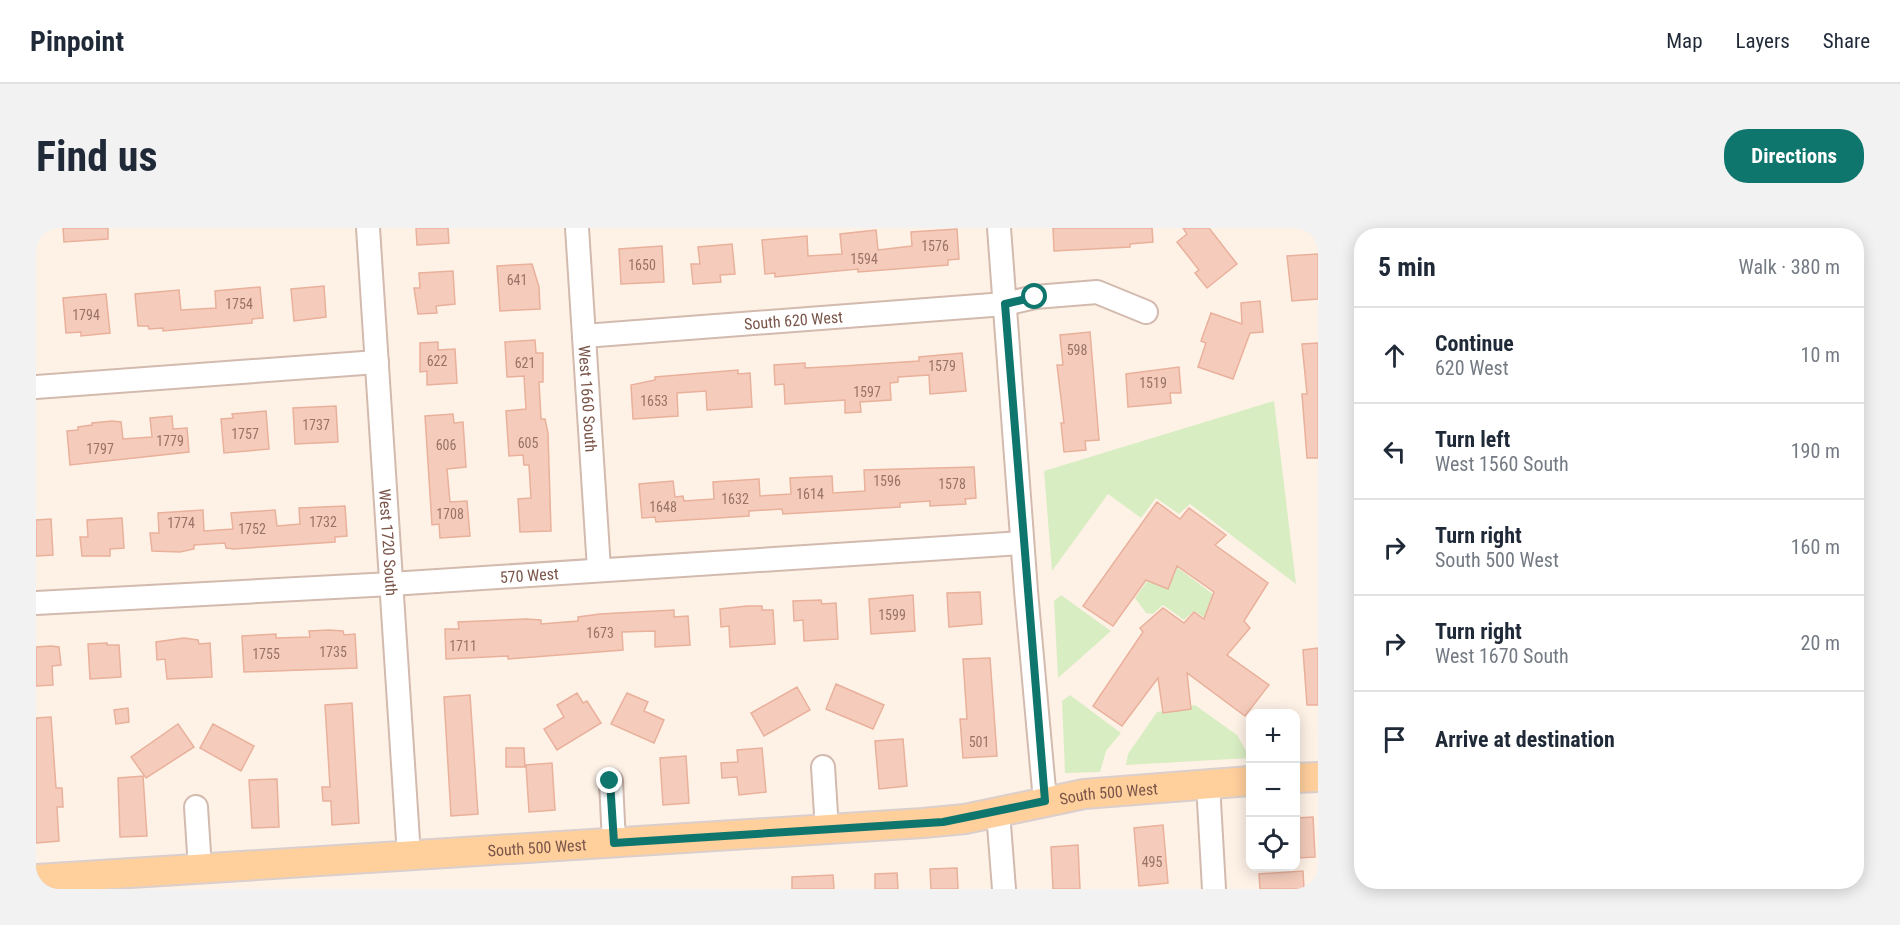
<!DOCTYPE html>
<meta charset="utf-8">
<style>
body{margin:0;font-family:"Roboto Condensed",sans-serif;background:#f2f2f3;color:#1f2937}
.controls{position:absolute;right:18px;bottom:18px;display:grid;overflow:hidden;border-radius:12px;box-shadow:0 3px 15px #0003}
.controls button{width:54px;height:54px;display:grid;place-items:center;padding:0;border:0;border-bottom:2px solid #e0e1e3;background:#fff;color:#1f2937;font:30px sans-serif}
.stop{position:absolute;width:18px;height:18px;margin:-14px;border:4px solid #0f766e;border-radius:50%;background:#fff}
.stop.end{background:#0f766e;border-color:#fff;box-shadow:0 2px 6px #0008}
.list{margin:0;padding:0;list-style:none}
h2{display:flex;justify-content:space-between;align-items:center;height:78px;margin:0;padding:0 24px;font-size:26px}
h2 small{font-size:20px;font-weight:400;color:#747a83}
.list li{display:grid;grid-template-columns:39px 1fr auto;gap:18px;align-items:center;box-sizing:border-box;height:96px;padding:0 24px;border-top:2px solid #e0e1e3}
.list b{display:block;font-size:22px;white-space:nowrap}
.list p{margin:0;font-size:20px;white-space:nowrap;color:#747a83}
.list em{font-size:20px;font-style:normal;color:#747a83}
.icon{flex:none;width:33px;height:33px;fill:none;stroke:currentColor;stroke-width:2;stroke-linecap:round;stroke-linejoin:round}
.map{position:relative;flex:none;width:1282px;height:661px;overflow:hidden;border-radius:24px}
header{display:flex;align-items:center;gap:36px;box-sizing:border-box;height:84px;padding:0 30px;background:#fff;border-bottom:2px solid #e0e1e3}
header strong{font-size:28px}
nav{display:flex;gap:33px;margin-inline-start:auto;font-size:21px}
.intro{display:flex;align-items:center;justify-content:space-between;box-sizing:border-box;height:144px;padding:0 36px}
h1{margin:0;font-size:42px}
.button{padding:15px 27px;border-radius:24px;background:#0f766e;color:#fff;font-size:21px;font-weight:700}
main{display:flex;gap:36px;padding:0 36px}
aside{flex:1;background:#fff;border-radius:24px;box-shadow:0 3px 15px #0003}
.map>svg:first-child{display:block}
</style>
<header>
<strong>Pinpoint</strong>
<nav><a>Map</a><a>Layers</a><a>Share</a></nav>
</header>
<div class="intro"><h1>Find us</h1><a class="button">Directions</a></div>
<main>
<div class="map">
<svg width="1282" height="661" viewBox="0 0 1282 661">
<rect width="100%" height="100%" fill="#fef2e7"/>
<!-- green -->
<path fill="#d9edc3" d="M1238 173 1260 356 1154 276 1143 286 1120 270 1105 290 1072 266 1016 343 1008 243Z
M1134 334 1197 381 1183 399 1158 383 1148 392 1127 377 1117 386 1110 385 1099 370 1123 337Z
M1025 367 1075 403 1022 450 1018 373Z
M1034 467 1085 505 1070 523 1064 544 1029 545 1026 473Z
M1159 477 1201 507 1214 530 1090 537 1092 526 1121 484Z"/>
<!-- building -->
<path fill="#f5ccbc" stroke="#e9b09b" stroke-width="1.5" d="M27 0H72V11L28 14Z
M380 0H412L413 15 381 17Z
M1017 0H1116L1117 14 1094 16V19L1018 23Z
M1147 0H1173L1201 36 1171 60 1159 45 1163 42 1141 14 1151 6Z
M921 1 923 31 912 32V37L822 44V41L739 49V45L729 46 726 12 771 8 772 28 806 26 804 6 840 2 842 22 876 18 875 4Z
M696 16 699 46 684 47 685 54 657 56 655 36H664L662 19Z
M626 18 628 54 585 56 583 21Z
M1282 26V71L1256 73 1251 28Z
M496 36 503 59 504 81 464 83 461 38Z
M417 43 419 76 400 78 401 85 382 86 378 60H384L383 45Z
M288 58 290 89 258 93 255 61Z
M224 59 227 90 216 91V95L127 103V100L113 101 112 98H102L99 66 143 62 145 82 180 80 179 63Z
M70 66 74 105 45 108V104L30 105 27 70Z
M1224 73 1227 104 1214 105 1197 151 1162 139 1170 115 1165 113 1175 85 1206 96 1205 75Z
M1054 104 1063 212 1049 213 1050 222 1028 224 1025 195H1028L1021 137H1027L1024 107Z
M499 112 500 125H507V154H503L505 191H509L512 205 515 303 484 304 482 271 495 270 493 237H488L487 227 473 228 470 183 490 181 488 148 471 149 469 114Z
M402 114V122L419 121 421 155 391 157V143L384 144V115Z
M1282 115V230H1271L1266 166H1271L1266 116Z
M926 125 930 163 894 166 893 147 862 149V154L854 155 855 172 824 174 825 184 809 185V172L749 176 748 156 739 157 738 137 769 135V140L807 138 883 133V129Z
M1143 139 1145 165H1134L1135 175 1092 179 1090 146Z
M702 142V146L714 145 716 179 671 182 670 163 641 165 642 188 597 191 595 157 619 152V149Z
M300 178 302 214 259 216 257 180Z
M230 183 233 221 188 225 185 191 197 190 196 186Z
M417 186 418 195 427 194 430 239 411 241 414 274 431 273 434 308 404 310 403 296 396 297 389 188Z
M136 188 137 201 151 200 153 224 34 237 31 203 42 202V199L56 197V195L76 193 85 194 87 211 116 209 114 190Z
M938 239 940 270 929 271 930 276 894 278V273L864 275V279L798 283 747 286 746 281 713 283V288L620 294 619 289 606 290 603 256 637 253 639 269 647 268 648 273 678 271 677 254 723 251 724 268 755 266 754 250 796 248 797 265 829 263 828 242Z
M1121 274 1144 291 1153 280 1190 307 1179 317 1232 355 1208 393 1214 400 1191 427 1233 457 1209 488 1151 445 1155 481 1127 485 1122 450 1086 498 1057 478 1107 404 1104 400 1127 380 1148 395 1158 384 1168 391 1178 364 1141 338 1132 361 1110 352 1077 398 1047 378Z
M309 278 311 308 299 309V314L198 321 190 320 189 315 158 317V321L144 324 116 323 114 305H123L122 285 167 282 168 303 197 301 195 285 239 282 241 298 264 296 263 280Z
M86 290 88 320 74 321V328H46L44 309H52L51 292Z
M15 291 17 327 0 328V292Z
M944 364 946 396 913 399 911 365Z
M877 367 879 403 835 406 833 371Z
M785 372 786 376 800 375 802 411 768 413 767 392 758 393 757 373Z
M711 378H726V382H737L739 416 694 419 693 398 685 399 684 381Z
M638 382V389L652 388 654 417 619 419V403L586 404 587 422 472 431V428L410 431 409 401H423L422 394 490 391 505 392V396L542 393V389L564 386Z
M293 402 307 403 308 407 319 406 321 440 208 444 206 408 240 406V410L274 409 273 403Z
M148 410 162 412 163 416 174 415 176 449 131 451 129 431 121 432 120 414Z
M71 415V417H83L85 449 54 451 52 416Z
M15 418 23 419 25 437 16 438 17 457 0 458V419Z
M1282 420V477H1271L1267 422Z
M954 430 961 528 927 530 924 491H931L927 431Z
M800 456 848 477 837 501 790 481Z
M761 459 774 482 728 508 715 485Z
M541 465 547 475 551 473 565 495 521 522 508 501 528 489 521 477Z
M591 465 612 474 608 483 628 492 618 515 575 496Z
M434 467 442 586 415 588 408 469Z
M316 475 323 595 296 597 295 573H287L286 559H294L289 477Z
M92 480 93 494 80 496 78 482Z
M15 489 20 560H26L27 579H21L23 613 0 615V490Z
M142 496 158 519 110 550 95 529Z
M177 496 218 518 205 543 164 520Z
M867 511 871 558 843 561 839 513Z
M470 520H488L489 539H470Z
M726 520 730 564 703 567 701 549 686 550 685 535 702 534 701 522Z
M650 528 653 575 627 577 624 530Z
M516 535 519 582 493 584 490 537Z
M107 548 111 608 84 609 82 550Z
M241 551 243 599 216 600 213 552Z
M1277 589 1279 629 1260 630V590Z
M1127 597 1132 655 1103 658 1098 600Z
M1042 617 1044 661H1017L1015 619Z
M921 640 922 661H895L894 641Z
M1267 643 1268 661H1224L1223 646Z
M861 645 862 661H839V646Z
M797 647 798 661H756V649Z"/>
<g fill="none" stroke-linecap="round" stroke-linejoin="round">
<defs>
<g id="minor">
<path id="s1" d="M332 0 373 628"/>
<path id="s2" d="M541 0 563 341"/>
<path d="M963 0 990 363 1009 573"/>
<path id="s3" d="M548 108 969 76 999 69 1061 64 1110 84"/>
<path d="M0 159 341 134"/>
<path id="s4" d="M0 375 355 356 986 315"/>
<path d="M787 539 791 602"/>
<path d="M575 553 578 615"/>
<path d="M1172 556 1178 661"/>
<path d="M160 579 164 641"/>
<path d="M962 584 968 661"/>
</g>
<g id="major">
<path d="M1260 550 1282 549"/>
<path id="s5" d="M0 651 887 595 929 591 1048 566 1214 553"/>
</g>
</defs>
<!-- minor casing -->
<use href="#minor" stroke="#d3baae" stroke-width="26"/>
<!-- major casing -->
<use href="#major" stroke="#dacfcc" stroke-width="32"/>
<!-- minor -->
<use href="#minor" stroke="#fff" stroke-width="22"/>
<!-- major -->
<use href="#major" stroke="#ffcf9c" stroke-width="28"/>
</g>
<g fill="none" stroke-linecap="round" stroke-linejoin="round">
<!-- route -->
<path stroke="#0f766e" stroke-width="8" d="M574 553 578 615 907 594 1009 573 969 76 999 69"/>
</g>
<g text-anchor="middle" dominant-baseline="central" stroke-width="5" stroke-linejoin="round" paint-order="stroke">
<!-- number labels -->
<g font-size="14" fill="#997366">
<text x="899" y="18">1576</text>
<text x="828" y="31">1594</text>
<text x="606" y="37">1650</text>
<text x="481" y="52">641</text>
<text x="203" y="76">1754</text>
<text x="50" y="87">1794</text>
<text x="1041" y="122">598</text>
<text x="401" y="133">622</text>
<text x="489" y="135">621</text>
<text x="906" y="138">1579</text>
<text x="1117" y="155">1519</text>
<text x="831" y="164">1597</text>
<text x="618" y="173">1653</text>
<text x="280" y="197">1737</text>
<text x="209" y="206">1757</text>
<text x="134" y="213">1779</text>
<text x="492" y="215">605</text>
<text x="410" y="217">606</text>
<text x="64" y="221">1797</text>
<text x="851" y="253">1596</text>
<text x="916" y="256">1578</text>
<text x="774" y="266">1614</text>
<text x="699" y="271">1632</text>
<text x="627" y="279">1648</text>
<text x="414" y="286">1708</text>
<text x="287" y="294">1732</text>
<text x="145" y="295">1774</text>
<text x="216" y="301">1752</text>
<text x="856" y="387">1599</text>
<text x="564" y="405">1673</text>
<text x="427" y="418">1711</text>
<text x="297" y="424">1735</text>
<text x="230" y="426">1755</text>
<text x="943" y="514">501</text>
<text x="1116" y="634">495</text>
</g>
<!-- street labels -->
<g font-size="16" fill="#7a5549" stroke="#fff7ee">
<text stroke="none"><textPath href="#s3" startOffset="210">South 620 West</textPath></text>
<text stroke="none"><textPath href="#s2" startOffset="171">West 1660 South</textPath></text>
<text stroke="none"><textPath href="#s1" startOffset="315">West 1720 South</textPath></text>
<text stroke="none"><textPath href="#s4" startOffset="494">570 West</textPath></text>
<text stroke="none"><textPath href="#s5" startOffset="1077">South 500 West</textPath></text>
<text stroke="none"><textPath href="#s5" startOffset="502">South 500 West</textPath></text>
</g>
</g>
</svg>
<div class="controls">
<button>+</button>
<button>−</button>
<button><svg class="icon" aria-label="locate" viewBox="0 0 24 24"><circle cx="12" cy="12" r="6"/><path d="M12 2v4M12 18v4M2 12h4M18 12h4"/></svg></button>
</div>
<div class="stop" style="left:999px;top:69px"></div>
<div class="stop end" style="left:574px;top:553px"></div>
</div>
<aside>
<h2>5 min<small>Walk · 380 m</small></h2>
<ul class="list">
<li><svg class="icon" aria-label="ahead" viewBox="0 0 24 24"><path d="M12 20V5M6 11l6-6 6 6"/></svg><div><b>Continue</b><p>620 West</p></div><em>10 m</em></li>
<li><svg class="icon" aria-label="left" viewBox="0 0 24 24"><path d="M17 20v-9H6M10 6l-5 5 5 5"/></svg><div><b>Turn left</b><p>West 1560 South</p></div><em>190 m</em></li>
<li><svg class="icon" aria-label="right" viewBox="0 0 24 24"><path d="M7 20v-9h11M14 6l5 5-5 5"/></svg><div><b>Turn right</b><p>South 500 West</p></div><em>160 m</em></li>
<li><svg class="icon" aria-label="right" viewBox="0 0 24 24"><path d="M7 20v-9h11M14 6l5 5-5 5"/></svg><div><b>Turn right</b><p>West 1670 South</p></div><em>20 m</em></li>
<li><svg class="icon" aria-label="arrive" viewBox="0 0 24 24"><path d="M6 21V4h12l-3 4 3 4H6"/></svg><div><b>Arrive at destination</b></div></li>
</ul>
</aside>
</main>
